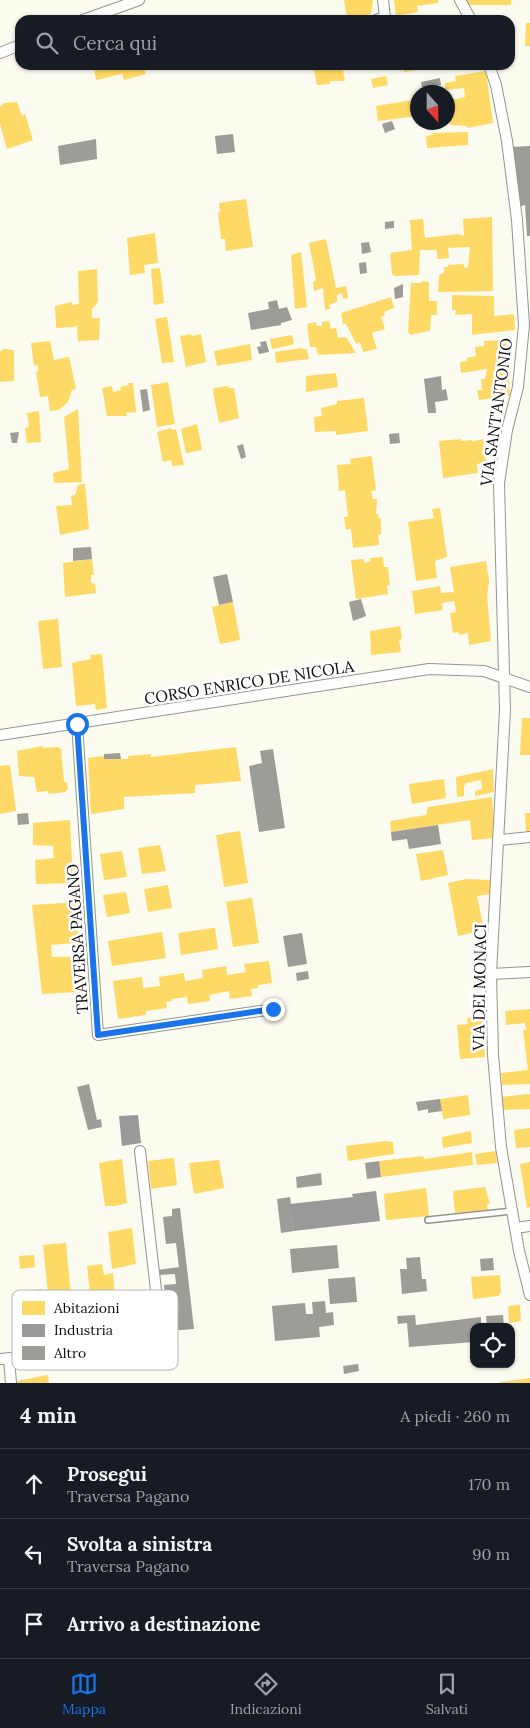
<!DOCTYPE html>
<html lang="it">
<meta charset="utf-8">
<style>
body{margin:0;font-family:Lora,serif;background:#20242c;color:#f1f3f6}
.controls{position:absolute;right:15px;bottom:15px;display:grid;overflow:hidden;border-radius:10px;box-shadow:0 1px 4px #0004}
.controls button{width:45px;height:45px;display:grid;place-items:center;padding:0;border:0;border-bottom:1px solid #363941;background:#171b24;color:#f1f3f6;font:25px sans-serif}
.compass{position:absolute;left:410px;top:85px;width:45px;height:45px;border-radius:50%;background:#171b24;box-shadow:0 1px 4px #0004;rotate:159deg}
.stop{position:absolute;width:15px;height:15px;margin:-11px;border:4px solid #1a73e8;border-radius:50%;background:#fff}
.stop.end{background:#1a73e8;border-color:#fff;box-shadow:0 1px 5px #0008}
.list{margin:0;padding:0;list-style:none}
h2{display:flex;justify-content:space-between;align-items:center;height:65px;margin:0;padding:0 20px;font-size:21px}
h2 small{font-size:16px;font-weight:400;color:#9ea1a6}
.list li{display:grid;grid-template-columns:32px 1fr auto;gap:15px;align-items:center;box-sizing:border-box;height:70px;padding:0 20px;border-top:1px solid #363941}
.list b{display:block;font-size:19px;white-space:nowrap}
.list p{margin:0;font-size:16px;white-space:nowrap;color:#9ea1a6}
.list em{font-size:16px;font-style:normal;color:#9ea1a6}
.icon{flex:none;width:28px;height:28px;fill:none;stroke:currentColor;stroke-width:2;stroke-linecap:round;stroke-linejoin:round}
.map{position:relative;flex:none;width:530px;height:1383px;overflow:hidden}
.search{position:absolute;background:#171b24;box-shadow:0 1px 4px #0004;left:15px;right:15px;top:15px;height:55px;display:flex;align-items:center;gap:12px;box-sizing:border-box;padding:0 18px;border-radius:15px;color:#9ea1a6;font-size:19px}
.sheet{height:275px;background:#171b24}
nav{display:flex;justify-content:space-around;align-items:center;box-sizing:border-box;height:70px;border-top:1px solid #363941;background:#171b24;font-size:14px;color:#9ea1a6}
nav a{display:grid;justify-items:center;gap:2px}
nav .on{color:#1a73e8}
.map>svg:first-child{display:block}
</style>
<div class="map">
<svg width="530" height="1383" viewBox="0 0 530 1383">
<rect width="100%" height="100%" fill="#fbfbf0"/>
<!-- homes -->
<path fill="#ffd966" d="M344 0H373L371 14 347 19Z
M394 0H438V3L417 6 418 12 396 16Z
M466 0H511V5H468Z
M526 23H530V46H525Z
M93 65H144L146 74 124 80 122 74 96 80Z
M313 65H342L345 81H330V84L317 85Z
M403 65H443V66L404 72Z
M486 71 493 123 467 128V126L450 125 448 101 465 97 464 88 445 90V83L456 81 455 76Z
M386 76 388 85 373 88 371 79Z
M418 99V116L378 121 376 106Z
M17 102 22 116 25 114 33 140 7 149 0 124V107L4 103Z
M468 132V145L427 148 426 136 432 135 433 133Z
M246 199 253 247 226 251 225 239H221L218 213 220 212 219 203Z
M492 217 493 291 438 292 439 275 444 273V267H448V265L464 264V268L468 267 470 247 448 248 449 258 437 259V250H420L419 275 395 276 392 274 390 253 412 250 410 220 423 219 425 238 458 234 464 236 463 219Z
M155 233 158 263 144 265 145 273 130 275 127 238Z
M326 239 336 288 346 286 348 298 343 299 342 293 337 295V302L329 305 330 309 325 310 323 288 314 291 313 282 316 280 309 243Z
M301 252 307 307 295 309 291 255Z
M160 268 164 303 154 305 151 269Z
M97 269 98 302 92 309V318H100L99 340 78 341 77 325 74 327 56 328 55 306 72 302V305L79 304 78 271Z
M422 281 429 282V301H437V315H431L430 331 410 335 408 332 411 283H421Z
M452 295 494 296V316L514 314 515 330 472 335V314L455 315 456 310H452Z
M391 297 394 308 384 312 385 316 381 317 385 329 372 333 377 349 363 352 360 342 356 344 346 324H343L341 313Z
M167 317 174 362 162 363 155 319Z
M329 321 331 329 336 328 338 338 346 337 356 353 318 355 316 347H310L307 324 316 322 317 326H322V322Z
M191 334 192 336 201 334 206 362 186 367 180 336Z
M292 335 294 342 292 345 272 349 270 339Z
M506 340 510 395 479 400 477 390H482L481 379H485L487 369 461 373 460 362 467 361V358L476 356 475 347 484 346V341Z
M50 341 54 360 69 357 76 389 72 390 68 402 59 410 50 411 48 396 40 397 36 372 38 371V365L34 366 31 343Z
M250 344 252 360 217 366 214 351Z
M301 348 307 350 309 359 276 363 275 352Z
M3 349 14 350V380L13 381 0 382V352Z
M336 373 338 387 306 392V376Z
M168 382 175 424 157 427 151 385Z
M128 383H133L136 412 126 413 127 416H107L102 388 112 386 113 392 121 390 120 387 129 385Z
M228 386 229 388H234L239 418 219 423 213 392 214 388Z
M364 398 368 431 336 435V431L315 432 314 417 322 416 321 408 337 404V401Z
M78 409 82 482 54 483 53 473 69 469 64 417Z
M39 411 41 442 27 443 25 428 29 427 27 413Z
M197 424 202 450 186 453 181 429Z
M171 428 172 430 176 429 184 465 172 466 171 460 163 462 157 432Z
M461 439V441L472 440V442L483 439 486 462 477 464 478 473 443 478 439 441Z
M370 456 372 457 376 490 371 491 373 499H377L376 514H378L379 519 381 518V534L378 535 379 545 353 548 351 529 346 530 344 517H348L345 490 339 491 337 465 351 464 350 459Z
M85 484 89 529 60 535 56 506 72 505 71 496 75 495 78 485Z
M440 508 447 557 435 561 437 578 416 581 408 522 434 518 432 509Z
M383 557 384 567H388L390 585 387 586 388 594 356 599 351 560 364 559V563L371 561 370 558Z
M92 559 94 575H91V583L95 584 96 593 65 597 63 563Z
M486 561 489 581 487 596 491 641 469 645 468 633 459 635V632L453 633 450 613 456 612 454 601 442 603 443 610 415 614 412 591 440 586 441 593 454 592 450 567Z
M233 602 240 640 220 644 212 607Z
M58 619 62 667 43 669 38 621Z
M400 626 402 639 399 640 401 652 371 655 370 631Z
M102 654 107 708 96 710 95 704 76 706 72 663 91 659 90 655Z
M522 718H530V755H520Z
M43 746V748L58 747 61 749 64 782H67L68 789 65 792 48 794 49 791 37 792 34 777 19 776 17 751Z
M236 747 241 781 195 785V793L124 797V809L91 814 88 758 104 756V759H128V756L151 754V757Z
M10 765 16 811 0 814V766Z
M493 769 494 792 475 796V791L482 789 481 780 466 783 464 786V796L457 797 456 777Z
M444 779 446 798 412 804 409 784Z
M492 797 495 838 472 840 470 820 391 832 390 821 426 815 428 807Z
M525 813H530V832H526Z
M70 820 73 883 36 884 35 860 54 858 53 846 33 845V823Z
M240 831 248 883 224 887 216 835Z
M160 845 166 871 142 874 138 848Z
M443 850 448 875 421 881 416 854Z
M122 851 127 877 104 880 100 854Z
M466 879 491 880V894L477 896 484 930 458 936 448 883Z
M168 885 172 908 148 912 144 889Z
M126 892 130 913 107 917 103 895Z
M252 898 259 943 233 947 226 902Z
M77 902 78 939 75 943 51 945 52 957H75L77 992 42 994 32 905Z
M213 928H215L218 949 181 955 178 933Z
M162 932 166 958 112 966 108 941Z
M269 961 272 983 258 985V988L251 989 252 996 230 999 229 991 209 995 210 1001 188 1004 187 997 172 999V1001L166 1002 167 1008 146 1011V1015L118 1019 113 981 142 977 143 988 160 986 159 977 184 973 185 981 203 978 202 970 226 966 227 975 246 972 244 964Z
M530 1009V1084L502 1085 501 1073 528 1070 523 1030H526L525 1023 506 1025 505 1011Z
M482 1016 485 1057 460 1059 457 1025 468 1024 467 1018Z
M530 1094V1109L501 1110 500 1097Z
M468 1095 470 1115 443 1119 440 1099Z
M530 1128V1147L516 1148 514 1130Z
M471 1131 472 1143 443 1148 442 1137Z
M385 1141 393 1142 394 1154 348 1161 346 1146Z
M496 1151 497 1163 477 1165 475 1154Z
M472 1152 473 1165 381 1177 379 1161 423 1156 424 1159Z
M174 1158 177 1185 151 1189 148 1161Z
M122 1159 127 1203 115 1206H105L99 1163Z
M219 1160 224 1188 194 1194 189 1163Z
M530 1162V1207L527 1208 520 1164Z
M485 1187 490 1204H487L488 1210 455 1213 453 1191Z
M426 1188 429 1216 386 1220 384 1194Z
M132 1228 136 1264 112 1269 108 1232Z
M66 1243 72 1306 59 1308 58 1303H49L43 1245Z
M34 1255 35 1267 20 1269 19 1256Z
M102 1264 104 1275 113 1273 116 1307 92 1311 87 1266Z
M500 1275 501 1291 499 1296 473 1299 471 1277Z
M41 1289 46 1332 18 1338 12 1293Z
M520 1305 521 1321 509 1323 508 1306Z
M48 1375 49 1383H17V1381Z
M530 1378V1383H500V1382Z"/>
<!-- industry -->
<path fill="#999" d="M138 1115 141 1143 122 1146 119 1116Z
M376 1191 380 1221 294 1231 290 1204 353 1197 352 1194Z"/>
<!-- building -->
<path fill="#9e9c96" d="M440 78 441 85 422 88 421 82Z
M392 121 395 129 385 133 382 124Z
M233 134 235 152 217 154 215 136Z
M96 139 97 159 60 165 58 146Z
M530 146V236H527L525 205 521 206 511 147Z
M394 221V228L385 229V222Z
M369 242 371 252 362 254 361 243Z
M366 262 367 273 360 274 359 263Z
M403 284V297L395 299 394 288Z
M277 300 279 309 287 307 292 320 281 323V325L251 330 248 313 269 309 268 302Z
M266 341 269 352 259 354 257 347 261 346 260 342Z
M441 376 442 390 446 389 448 400 435 402 436 413H428L424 379Z
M147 389 150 410 143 412 140 390Z
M19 432 17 443H12L10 433Z
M399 433 400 443 390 444 389 434Z
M243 444 246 457 241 459 237 446Z
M91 547 92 559 73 561V548Z
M227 574 233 602 219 605 213 577Z
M361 599 366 616 353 621 349 602Z
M273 749 285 828 259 832 249 766 262 763 260 751Z
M120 753 121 759H104V754Z
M28 813 29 824 18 825 17 814Z
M438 825 441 844 409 849 407 839 392 841 391 832Z
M302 933 307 964 288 967 283 936Z
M308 971 309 979 297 981 296 973Z
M89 1084 97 1120 101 1119 102 1127 88 1130 77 1087Z
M440 1099 442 1111 428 1113V1109L418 1111 416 1102Z
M379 1161 381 1177 367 1179 365 1163Z
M321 1173 322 1185 297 1188 296 1177Z
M290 1197 294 1231 281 1233 277 1199Z
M180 1208 194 1329 169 1331 164 1285 176 1284 175 1274 158 1275 157 1270 179 1267 176 1243 166 1244 163 1217 172 1216V1209Z
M337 1245 339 1268 292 1273 290 1249Z
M420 1257 422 1279H426L427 1291 402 1294 400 1269H407L406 1258Z
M493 1258 494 1270 481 1271 480 1259Z
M355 1277 357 1302 330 1304 328 1279Z
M325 1301 326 1313 333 1312 334 1325 319 1327 320 1337 275 1341 272 1306 305 1303 306 1314H313L312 1302Z
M415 1315 416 1325 481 1317V1327H474V1342L409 1347 407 1323 398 1324 397 1316Z
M503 1315 504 1327H487L486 1316Z
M358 1364 359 1371 344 1374 343 1366Z"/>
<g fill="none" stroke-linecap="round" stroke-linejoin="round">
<defs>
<path id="service" d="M428 1220 512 1211"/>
<path id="minor" d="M460 0 471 20
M83 20 139 0
M376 20 385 17 383 0
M0 53 20 45
M489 65 496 85 507 141 517 220 524 325 518 387 507 430 499 483 505 710 491 974 493 1055 501 1147 519 1251 530 1295
M77 724 98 1035 273 1009
M0 735 429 669 484 671 530 687
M500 840 530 837
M491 974 530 972
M515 1228 530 1226
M9 1358 11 1383
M0 1359 162 1342 140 1151"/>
</defs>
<!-- service casing -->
<use href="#service" stroke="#94948f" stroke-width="8"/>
<!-- minor casing -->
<use href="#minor" stroke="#94948f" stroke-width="12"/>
<!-- service -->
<use href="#service" stroke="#fefefd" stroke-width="5"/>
<!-- minor -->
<use href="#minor" stroke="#fefefd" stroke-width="10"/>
</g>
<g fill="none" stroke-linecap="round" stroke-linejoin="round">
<!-- route -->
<path stroke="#1a73e8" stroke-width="6" d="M77 724 98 1035 273 1009"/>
</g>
<g text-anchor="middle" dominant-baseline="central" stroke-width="5" stroke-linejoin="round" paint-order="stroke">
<!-- street labels -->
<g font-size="16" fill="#0c0c0c" stroke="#fff">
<text transform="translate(496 412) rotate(-82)">VIA SANT'ANTONIO</text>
<text transform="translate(249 682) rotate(-9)">CORSO ENRICO DE NICOLA</text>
<text transform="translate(77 939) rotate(-94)">TRAVERSA PAGANO</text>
<text transform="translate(479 987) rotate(-89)">VIA DEI MONACI</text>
</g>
</g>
<!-- legend -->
<rect x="12" y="1290" width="166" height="80" rx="8" fill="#fff" stroke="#b6b6b6" stroke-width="1"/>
<rect x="22" y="1301" width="23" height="14" fill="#ffd966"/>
<rect x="22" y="1324" width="23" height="13" fill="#999"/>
<rect x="22" y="1346" width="23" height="14" fill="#9e9c96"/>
<g font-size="14" fill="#0c0c0c">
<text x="54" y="1313">Abitazioni</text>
<text x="54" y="1335">Industria</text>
<text x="54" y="1358">Altro</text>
</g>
</svg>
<div class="controls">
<button><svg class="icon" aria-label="locate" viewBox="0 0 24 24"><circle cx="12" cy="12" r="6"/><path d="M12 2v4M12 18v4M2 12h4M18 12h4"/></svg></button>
</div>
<svg class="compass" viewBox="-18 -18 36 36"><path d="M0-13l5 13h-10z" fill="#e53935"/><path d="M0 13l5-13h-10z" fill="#9ea1a6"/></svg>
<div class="stop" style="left:77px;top:724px"></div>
<div class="stop end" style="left:273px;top:1009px"></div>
<div class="search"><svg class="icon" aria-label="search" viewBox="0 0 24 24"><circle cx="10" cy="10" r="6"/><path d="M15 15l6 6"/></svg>Cerca qui</div>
</div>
<section class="sheet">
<h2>4 min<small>A piedi · 260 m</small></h2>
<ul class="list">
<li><svg class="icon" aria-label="ahead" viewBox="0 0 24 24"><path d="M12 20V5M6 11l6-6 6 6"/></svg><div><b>Prosegui</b><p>Traversa Pagano</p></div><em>170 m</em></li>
<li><svg class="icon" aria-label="left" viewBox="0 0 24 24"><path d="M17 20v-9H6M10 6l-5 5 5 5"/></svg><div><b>Svolta a sinistra</b><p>Traversa Pagano</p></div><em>90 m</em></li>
<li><svg class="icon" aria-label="arrive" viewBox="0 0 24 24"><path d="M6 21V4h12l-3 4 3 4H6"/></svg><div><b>Arrivo a destinazione</b></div></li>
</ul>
</section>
<nav>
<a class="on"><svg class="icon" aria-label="map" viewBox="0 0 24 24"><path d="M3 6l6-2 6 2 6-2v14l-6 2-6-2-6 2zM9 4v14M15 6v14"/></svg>Mappa</a>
<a><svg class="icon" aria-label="directions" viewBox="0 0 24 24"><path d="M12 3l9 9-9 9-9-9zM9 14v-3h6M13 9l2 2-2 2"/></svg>Indicazioni</a>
<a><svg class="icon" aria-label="saved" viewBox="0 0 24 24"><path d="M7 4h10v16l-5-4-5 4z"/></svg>Salvati</a>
</nav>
